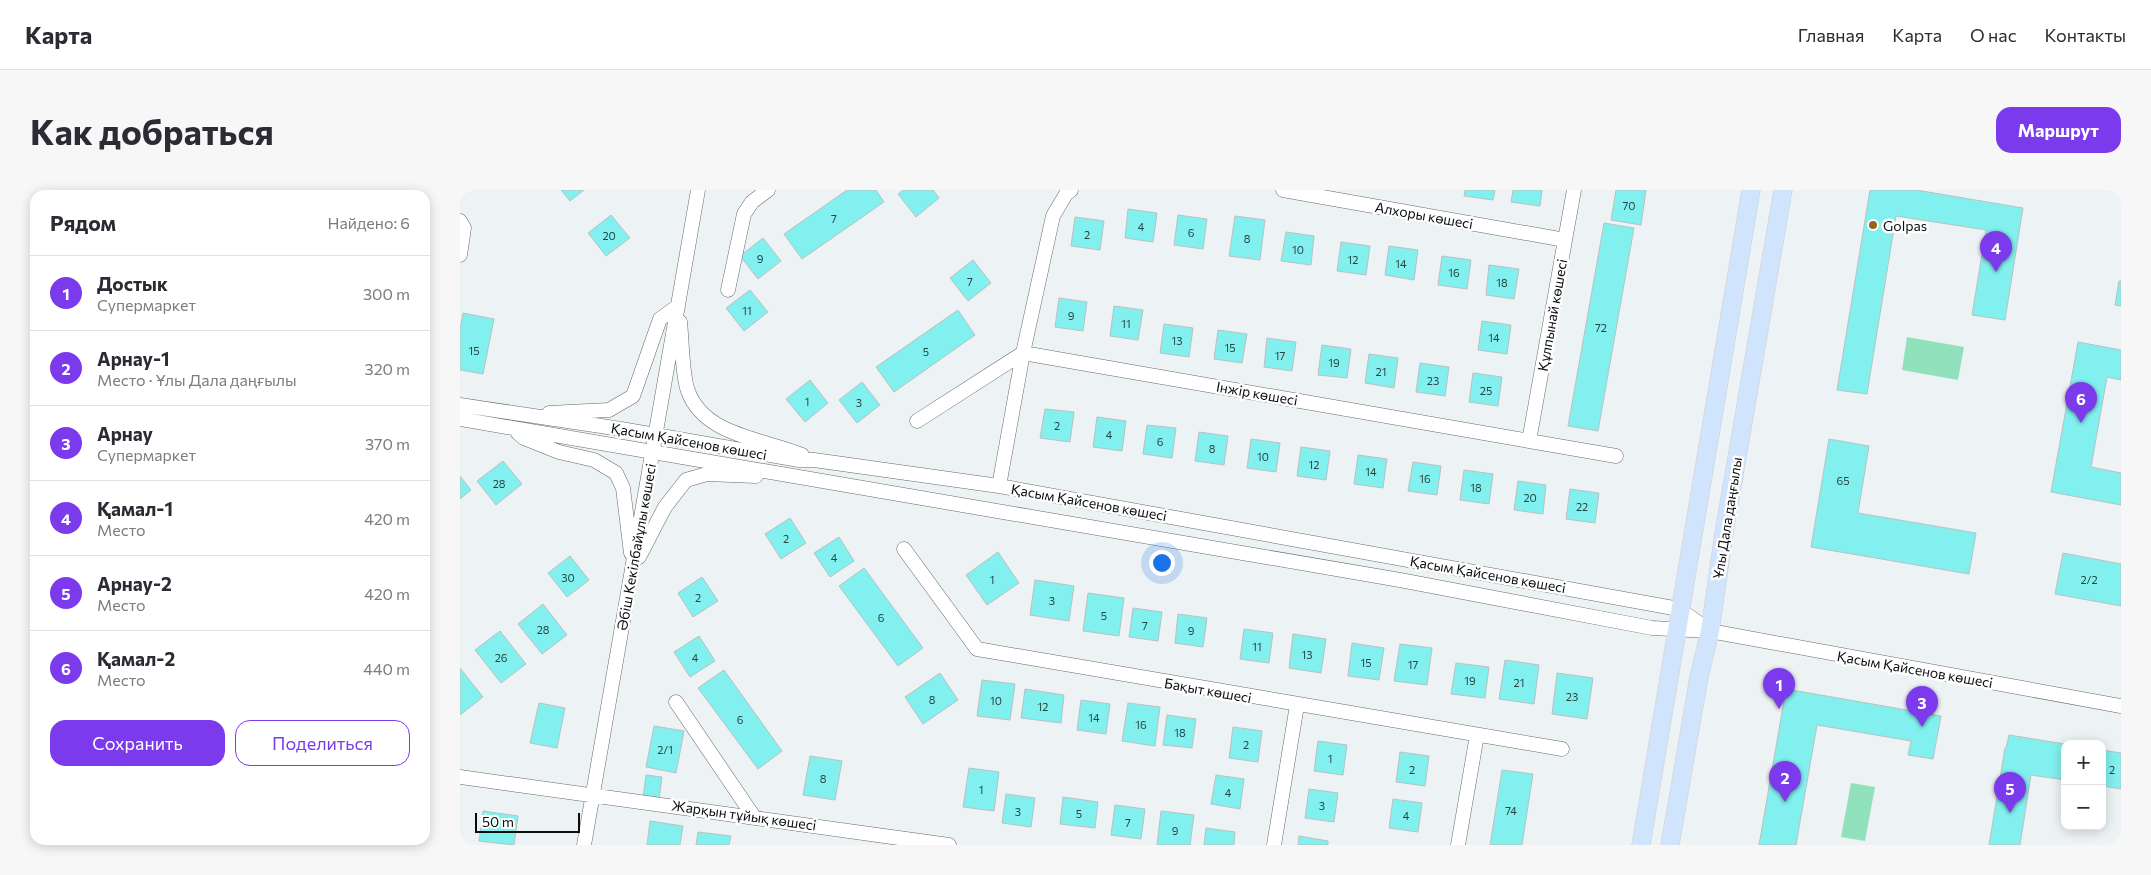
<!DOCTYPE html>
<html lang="ru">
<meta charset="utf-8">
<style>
body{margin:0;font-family:Commissioner,sans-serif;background:#f7f7f7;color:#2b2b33}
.controls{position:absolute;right:15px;bottom:15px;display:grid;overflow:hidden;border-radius:10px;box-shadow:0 2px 12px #0003}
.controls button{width:45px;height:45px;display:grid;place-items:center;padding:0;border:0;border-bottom:1px solid #e1e1e2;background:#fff;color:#2b2b33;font:25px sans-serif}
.scale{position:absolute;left:15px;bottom:12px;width:105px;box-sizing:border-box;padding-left:5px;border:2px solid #0b0d0d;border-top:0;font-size:14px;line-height:18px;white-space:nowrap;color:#0b0d0d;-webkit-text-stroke:4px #fefefe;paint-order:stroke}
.you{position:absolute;left:701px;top:372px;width:18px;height:18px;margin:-12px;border:4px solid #fff;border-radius:50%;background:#1a73e8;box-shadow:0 0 0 8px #1a73e833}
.badge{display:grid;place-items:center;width:32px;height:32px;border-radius:50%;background:#7c3aed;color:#fff;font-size:16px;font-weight:700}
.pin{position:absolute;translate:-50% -41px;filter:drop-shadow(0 1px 2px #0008)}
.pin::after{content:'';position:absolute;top:26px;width:18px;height:15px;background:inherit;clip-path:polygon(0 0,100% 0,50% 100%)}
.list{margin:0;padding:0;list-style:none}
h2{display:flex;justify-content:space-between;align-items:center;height:65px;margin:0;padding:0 20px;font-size:21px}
h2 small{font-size:16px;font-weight:400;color:#7c7c81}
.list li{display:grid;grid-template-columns:32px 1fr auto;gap:15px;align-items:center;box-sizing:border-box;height:75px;padding:0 20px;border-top:1px solid #e1e1e2}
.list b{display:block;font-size:19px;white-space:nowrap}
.list p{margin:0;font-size:16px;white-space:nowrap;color:#7c7c81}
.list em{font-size:16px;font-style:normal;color:#7c7c81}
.actions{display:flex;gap:10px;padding:15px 20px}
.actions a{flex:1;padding:11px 0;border:1px solid #7c3aed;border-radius:15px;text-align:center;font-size:18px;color:#7c3aed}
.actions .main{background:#7c3aed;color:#fff}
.map{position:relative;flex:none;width:1661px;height:655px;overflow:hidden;border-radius:15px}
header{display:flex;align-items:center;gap:30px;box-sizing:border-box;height:70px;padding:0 25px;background:#fff;border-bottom:1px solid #e1e1e2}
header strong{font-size:24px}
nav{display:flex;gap:28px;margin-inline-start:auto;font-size:18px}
.intro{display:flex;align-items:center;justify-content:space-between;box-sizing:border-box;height:120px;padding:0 30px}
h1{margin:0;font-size:35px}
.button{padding:12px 22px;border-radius:15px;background:#7c3aed;color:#fff;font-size:18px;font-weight:700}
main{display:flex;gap:30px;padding:0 30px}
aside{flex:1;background:#fff;border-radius:15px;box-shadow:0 2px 12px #0003}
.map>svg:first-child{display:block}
</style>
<header>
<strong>Карта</strong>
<nav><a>Главная</a><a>Карта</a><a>О нас</a><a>Контакты</a></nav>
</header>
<div class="intro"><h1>Как добраться</h1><a class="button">Маршрут</a></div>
<main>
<aside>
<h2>Рядом<small>Найдено: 6</small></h2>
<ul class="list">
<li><span class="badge">1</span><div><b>Достык</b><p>Супермаркет</p></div><em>300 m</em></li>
<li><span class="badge">2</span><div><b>Арнау-1</b><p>Место · Ұлы Дала даңғылы</p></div><em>320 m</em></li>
<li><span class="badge">3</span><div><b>Арнау</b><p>Супермаркет</p></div><em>370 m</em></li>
<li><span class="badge">4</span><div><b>Қамал-1</b><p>Место</p></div><em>420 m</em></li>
<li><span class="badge">5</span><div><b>Арнау-2</b><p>Место</p></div><em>420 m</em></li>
<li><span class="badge">6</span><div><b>Қамал-2</b><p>Место</p></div><em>440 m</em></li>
</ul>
<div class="actions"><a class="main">Сохранить</a><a>Поделиться</a></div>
</aside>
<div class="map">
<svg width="1661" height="655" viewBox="0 0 1661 655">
<rect width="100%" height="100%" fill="#edf2f4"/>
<!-- green -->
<path fill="#91e2bc" d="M1447 147 1504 157 1498 190 1442 180Z
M1391 593 1415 597 1405 651 1381 647Z"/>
<!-- building -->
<path fill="#81f0ee" stroke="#bbc1c0" d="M101 0H124L110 11Z
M387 0H416L424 12 342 69 324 44Z
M443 0H473L479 8 456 27 438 4Z
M1005 0H1035L1033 10 1004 6Z
M1053 0H1082L1080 16 1051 12Z
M1156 0H1186L1181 35 1151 30Z
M1410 0H1456L1563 18 1545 130 1512 125 1526 40 1436 26 1407 204 1377 200Z
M668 19 697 23 693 52 665 48Z
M151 25 170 48 146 66 128 43Z
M718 25 747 29 743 59 714 55Z
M775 26 805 30 800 70 769 66Z
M615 27 644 31 640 60 611 56Z
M1144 33 1174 38 1138 241 1108 236Z
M826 42 854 46 851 75 821 71Z
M303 48 321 71 298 89 280 66Z
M881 52 910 56 906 85 877 81Z
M929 56 958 60 954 90 925 85Z
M982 66 1011 70 1007 99 978 95Z
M513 70 531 93 508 111 490 88Z
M1029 75 1059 79 1054 109 1026 105Z
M1659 91H1661V116L1655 115Z
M290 100 308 122 284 141 266 118Z
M599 108 627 112 623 141 595 137Z
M654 116 683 120 678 150 650 146Z
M498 120 515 145 434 202 416 177Z
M3 123 34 129 23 184 0 180V139Z
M1022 131 1051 135 1047 164 1018 160Z
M704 134 733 138 729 167 700 163Z
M758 140 787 144 782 173 754 169Z
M807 148 836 152 832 181 804 177Z
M1618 152 1661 160V190L1647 187 1631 277 1661 283V315L1591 302Z
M862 155 891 159 887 188 858 185Z
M909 164 938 168 934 198 905 193Z
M960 173 989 177 985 206 956 202Z
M1013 183 1042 187 1038 216 1009 212Z
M350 190 368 213 345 232 326 209Z
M402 192 420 215 397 233 379 210Z
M585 219 614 222 610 252 580 248Z
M637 227 666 231 662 261 633 257Z
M687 235 716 238 712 268 683 264Z
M739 242 768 246 764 275 735 271Z
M791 249 820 253 816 282 787 278Z
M1369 249 1409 256 1398 323 1516 343 1509 384 1351 357Z
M841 257 870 261 866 290 837 286Z
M898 265 927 269 923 298 894 294Z
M43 271 62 294 36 315 17 291Z
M953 272 981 276 977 305 948 301Z
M1004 280 1033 284 1029 314 1000 310Z
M0 286 11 300 0 309Z
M1058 291 1086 295 1083 324 1054 320Z
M1110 299 1139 303 1135 333 1106 329Z
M330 328 346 353 321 369 305 344Z
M379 347 394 371 370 387 354 363Z
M538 362 559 393 527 415 506 385Z
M1603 363 1661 374V416L1595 404Z
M110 366 129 390 107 407 88 383Z
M404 378 463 458 438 476 379 396Z
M242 387 258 411 233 427 218 403Z
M575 390 614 396 609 431 570 425Z
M628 403 664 408 659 446 623 441Z
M83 414 107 445 82 464 58 434Z
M673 418 702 422 698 451 669 447Z
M718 424 747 428 743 457 715 453Z
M784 439 813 443 809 473 780 469Z
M40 441 66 474 41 493 15 460Z
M833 444 866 449 861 483 829 478Z
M239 446 255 471 230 487 214 462Z
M892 453 924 458 919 490 888 486Z
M940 454 972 458 967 495 934 491Z
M1045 470 1079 475 1074 514 1039 509Z
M996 473 1029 477 1025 508 991 504Z
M0 478 23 507 0 525Z
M264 480 322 561 298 579 238 498Z
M480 483 498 510 463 534 445 507Z
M1097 483 1133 488 1127 529 1092 524Z
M522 490 555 494 550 530 517 526Z
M565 499 604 505 601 533 561 528Z
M1326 499 1481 526 1473 569 1448 565 1451 551 1357 535 1336 655H1299Z
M621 510 650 514 646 544 617 540Z
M79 513 105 518 97 558 70 553Z
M668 513 700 517 695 556 662 551Z
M707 525 736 529 732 558 703 555Z
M194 536 224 541 216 583 186 577Z
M773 537 802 541 798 572 769 568Z
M1549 545 1605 554V590L1571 585 1560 655H1529L1545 558H1546Z
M858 551 887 555 883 585 854 581Z
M1642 560 1661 563V599L1642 596Z
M940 562 969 566 965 596 936 592Z
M350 566 382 571 375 610 343 605Z
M509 578 539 582 534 621 503 617Z
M1042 580 1073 584 1062 655H1030Z
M186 585 202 587 199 609 183 607Z
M756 585 784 589 780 619 751 614Z
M849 599 878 603 874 632 845 628Z
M546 604 575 608 571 637 542 633Z
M603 607 638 612 635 638 600 634Z
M933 609 962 613 958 642 929 638Z
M655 615 685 619 681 649 651 645Z
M23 621 58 626 54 655 19 651Z
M701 621 734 625 730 655H697Z
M190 631 223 636 220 655H187Z
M746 638 775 642 774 655H744Z
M238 642 271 646 269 655H236Z
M839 646 868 651V655H838Z"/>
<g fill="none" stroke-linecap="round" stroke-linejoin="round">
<defs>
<path id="minor" d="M823 0 1105 50
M0 31 4 38 0 65
M268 100 284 24 292 12 308 0
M220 132C222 149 222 186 228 201 244 246 304 249 342 265
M0 215 161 239 339 270H354L539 296 1219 419 1250 441
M89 223 149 220 173 206 200 129 218 116
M0 229 940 390 1192 438 1250 441 1661 516
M457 231 563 163 1156 266
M58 243 64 248 99 262 134 270 156 283 163 298 171 363
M1069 251 1114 0
M539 296 563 163 593 26 606 4 611 0
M444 359 517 459 1102 559
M179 367 205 317 226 290 247 284 296 286
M216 512 294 627
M0 587 489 655
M124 655 238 0
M814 655 837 515
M998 655 1017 545"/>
<path id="major" d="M1181 655 1291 0
M1210 655 1239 487 1250 441 1264 343 1323 0"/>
</defs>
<!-- minor casing -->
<use href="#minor" stroke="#656a6c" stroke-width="15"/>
<!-- major casing -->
<use href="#major" stroke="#cecfcf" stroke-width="19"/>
<!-- minor -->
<use href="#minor" stroke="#fff" stroke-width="14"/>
<!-- major -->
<use href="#major" stroke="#d1e4fe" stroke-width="18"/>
</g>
<!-- markers -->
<circle fill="#976318" stroke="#fefefe" stroke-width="2" cx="1413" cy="35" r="5"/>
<g text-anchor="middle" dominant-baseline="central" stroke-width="5" stroke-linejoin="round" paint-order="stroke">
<!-- number labels -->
<g font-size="11" fill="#284645">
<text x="1169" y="15">70</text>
<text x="374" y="28">7</text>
<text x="681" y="36">4</text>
<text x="731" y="42">6</text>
<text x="627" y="44">2</text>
<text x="149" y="45">20</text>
<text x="787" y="48">8</text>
<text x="838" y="59">10</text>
<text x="300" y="68">9</text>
<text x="893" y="69">12</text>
<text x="941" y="73">14</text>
<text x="994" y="82">16</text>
<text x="510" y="91">7</text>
<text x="1042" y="92">18</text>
<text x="287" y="120">11</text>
<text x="611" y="125">9</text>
<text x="666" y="133">11</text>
<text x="1141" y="137">72</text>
<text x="1034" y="147">14</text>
<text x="717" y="150">13</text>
<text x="770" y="157">15</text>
<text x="14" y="160">15</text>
<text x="466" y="161">5</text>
<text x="820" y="165">17</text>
<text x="874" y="172">19</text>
<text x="921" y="181">21</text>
<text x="973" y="190">23</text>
<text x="1026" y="200">25</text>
<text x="347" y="211">1</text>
<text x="399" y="212">3</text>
<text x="597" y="235">2</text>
<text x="649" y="244">4</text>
<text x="700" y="251">6</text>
<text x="752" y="258">8</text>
<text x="803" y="266">10</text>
<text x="854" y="274">12</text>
<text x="911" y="281">14</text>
<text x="965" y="288">16</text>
<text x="1383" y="290">65</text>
<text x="39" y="293">28</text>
<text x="1016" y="297">18</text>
<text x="1070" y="307">20</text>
<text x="1122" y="316">22</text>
<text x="326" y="348">2</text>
<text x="374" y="367">4</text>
<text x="108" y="387">30</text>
<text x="532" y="389">1</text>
<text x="1629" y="389">2/2</text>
<text x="238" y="407">2</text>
<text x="592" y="410">3</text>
<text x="644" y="425">5</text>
<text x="421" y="427">6</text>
<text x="685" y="435">7</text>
<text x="83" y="439">28</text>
<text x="731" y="440">9</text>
<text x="797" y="456">11</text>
<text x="847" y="464">13</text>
<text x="41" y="467">26</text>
<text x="235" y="467">4</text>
<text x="906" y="472">15</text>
<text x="953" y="474">17</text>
<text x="1010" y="490">19</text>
<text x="1059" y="492">21</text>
<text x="1112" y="506">23</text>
<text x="472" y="509">8</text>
<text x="536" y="510">10</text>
<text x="583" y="516">12</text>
<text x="634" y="527">14</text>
<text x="280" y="529">6</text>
<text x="681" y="534">16</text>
<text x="720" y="542">18</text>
<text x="786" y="554">2</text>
<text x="205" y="559">2/1</text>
<text x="870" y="568">1</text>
<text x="952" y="579">2</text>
<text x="1652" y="579">2</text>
<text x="363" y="588">8</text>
<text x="521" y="599">1</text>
<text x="768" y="602">4</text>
<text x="862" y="615">3</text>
<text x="1051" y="620">74</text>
<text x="558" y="621">3</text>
<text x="619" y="623">5</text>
<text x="946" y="625">4</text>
<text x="668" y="632">7</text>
<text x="715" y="640">9</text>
</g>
<!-- street labels -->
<g font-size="14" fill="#0b0d0d" stroke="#fefefe">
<text transform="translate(964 25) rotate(10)">Алхоры көшесі</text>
<text transform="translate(1092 125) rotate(-80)">Құлпынай көшесі</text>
<text transform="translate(797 203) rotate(10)">Інжір көшесі</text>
<text transform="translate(229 251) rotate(10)">Қасым Қайсенов көшесі</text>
<text transform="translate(629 312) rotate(10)">Қасым Қайсенов көшесі</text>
<text transform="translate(1267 328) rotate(-81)">Ұлы Дала даңғылы</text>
<text transform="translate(176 357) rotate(-80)">Әбіш Кекілбайұлы көшесі</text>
<text transform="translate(1028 384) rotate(10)">Қасым Қайсенов көшесі</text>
<text transform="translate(1455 479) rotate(10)">Қасым Қайсенов көшесі</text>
<text transform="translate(748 500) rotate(10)">Бақыт көшесі</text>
<text transform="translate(284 625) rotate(8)">Жарқын тұйық көшесі</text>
</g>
<!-- poi labels -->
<g font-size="14" fill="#0b0d0d" stroke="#fefefe" text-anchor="start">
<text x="1423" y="35">Golpas</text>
</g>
</g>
</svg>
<div class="controls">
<button>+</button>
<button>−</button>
</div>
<div class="scale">50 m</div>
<div class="you"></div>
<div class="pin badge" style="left:1319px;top:519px">1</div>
<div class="pin badge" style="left:1325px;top:612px">2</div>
<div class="pin badge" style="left:1462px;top:537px">3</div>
<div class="pin badge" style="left:1536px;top:82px">4</div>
<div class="pin badge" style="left:1550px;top:623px">5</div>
<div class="pin badge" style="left:1621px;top:233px">6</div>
</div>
</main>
